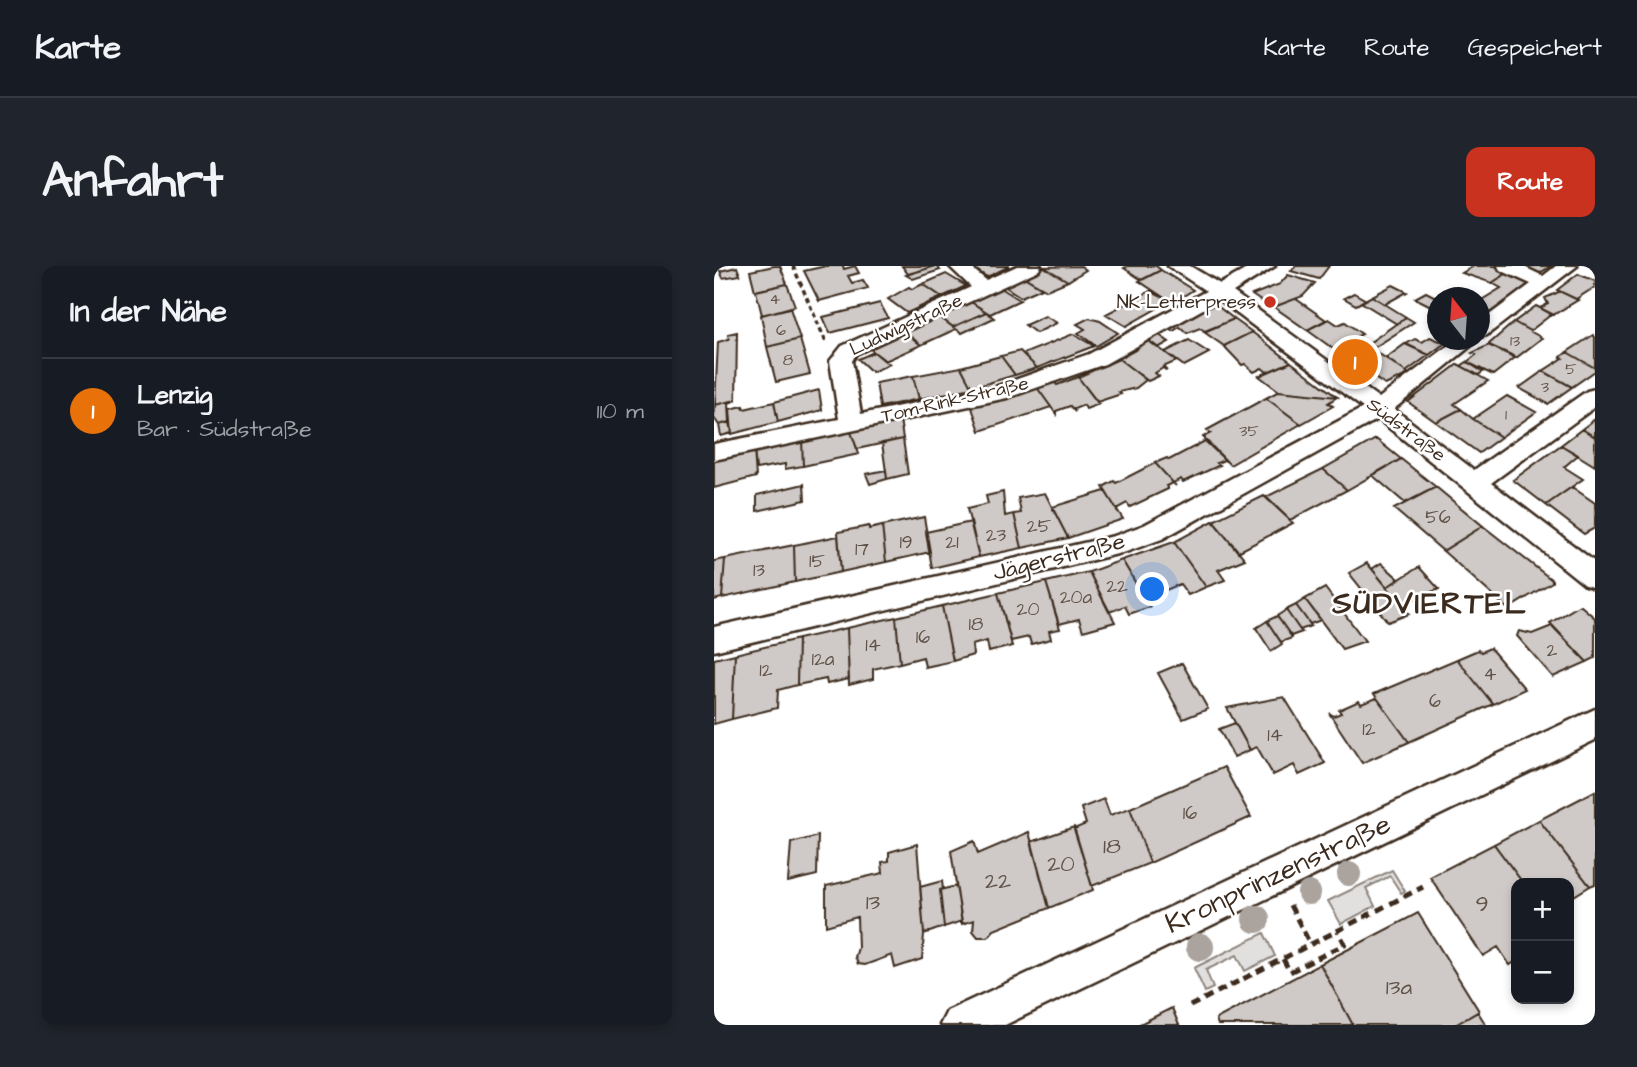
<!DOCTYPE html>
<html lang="de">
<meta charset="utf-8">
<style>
body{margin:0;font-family:"Architects Daughter",sans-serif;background:#20242c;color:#f1f3f6}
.controls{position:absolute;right:21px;bottom:21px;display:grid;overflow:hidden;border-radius:14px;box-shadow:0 4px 10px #0003}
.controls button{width:63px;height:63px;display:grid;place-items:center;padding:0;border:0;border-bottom:2px solid #363941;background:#171b24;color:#f1f3f6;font:35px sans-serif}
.compass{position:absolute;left:713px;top:21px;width:63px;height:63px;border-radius:50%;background:#171b24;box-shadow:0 4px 10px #0003;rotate:343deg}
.you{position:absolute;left:439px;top:324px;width:24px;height:24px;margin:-18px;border:5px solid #fff;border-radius:50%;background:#1a73e8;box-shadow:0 0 0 10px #1a73e833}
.badge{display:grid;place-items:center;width:46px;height:46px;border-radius:50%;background:#c8321e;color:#fff;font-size:23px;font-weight:700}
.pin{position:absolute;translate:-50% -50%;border:4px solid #fff;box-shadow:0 2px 7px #0006}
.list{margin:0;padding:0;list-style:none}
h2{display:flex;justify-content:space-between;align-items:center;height:91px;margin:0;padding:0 28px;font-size:30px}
h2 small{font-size:23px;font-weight:400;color:#9ea1a6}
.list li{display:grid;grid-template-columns:46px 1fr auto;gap:21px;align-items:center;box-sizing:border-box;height:105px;padding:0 28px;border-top:2px solid #363941}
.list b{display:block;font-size:26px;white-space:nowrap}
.list p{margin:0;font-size:23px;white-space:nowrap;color:#9ea1a6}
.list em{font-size:23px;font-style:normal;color:#9ea1a6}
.map{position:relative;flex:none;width:881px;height:759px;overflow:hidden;border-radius:14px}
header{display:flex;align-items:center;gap:42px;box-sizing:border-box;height:98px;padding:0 35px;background:#171b24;border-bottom:2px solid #363941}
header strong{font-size:33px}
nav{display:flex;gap:38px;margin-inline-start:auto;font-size:24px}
.intro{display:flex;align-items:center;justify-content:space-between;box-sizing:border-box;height:168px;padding:0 42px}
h1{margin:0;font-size:49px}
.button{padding:18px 32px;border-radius:14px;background:#c8321e;color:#fff;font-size:24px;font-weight:700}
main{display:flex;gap:42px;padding:0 42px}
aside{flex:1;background:#171b24;border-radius:14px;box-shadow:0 4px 10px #0003}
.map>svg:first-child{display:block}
</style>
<header>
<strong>Karte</strong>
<nav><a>Karte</a><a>Route</a><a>Gespeichert</a></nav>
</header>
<div class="intro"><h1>Anfahrt</h1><a class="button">Route</a></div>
<main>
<aside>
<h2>In der Nähe<small></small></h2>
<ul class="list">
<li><span class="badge" style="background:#e8710a">1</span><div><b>Lenzig</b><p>Bar · Südstraße</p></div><em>110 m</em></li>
</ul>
</aside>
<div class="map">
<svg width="881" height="759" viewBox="0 0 881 759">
<rect width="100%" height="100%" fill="#fff"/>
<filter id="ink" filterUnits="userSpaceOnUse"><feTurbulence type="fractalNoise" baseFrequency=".0143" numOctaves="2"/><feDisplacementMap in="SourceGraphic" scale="14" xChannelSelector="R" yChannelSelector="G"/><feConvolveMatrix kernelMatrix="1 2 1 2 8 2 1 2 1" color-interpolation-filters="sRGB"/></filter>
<g filter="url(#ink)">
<!-- green -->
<path fill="#e2e0de" stroke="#8e857e" stroke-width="2" d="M678 604 691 625 687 627 676 610 652 622 661 640 627 658 614 635Z
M550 667 561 690 531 705 523 689 492 704 499 722 491 726 480 702Z"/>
<!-- building -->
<path fill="#cfcac7" stroke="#3b2a1e" stroke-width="2" d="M60 0H66L73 18 41 25 36 5Z
M112 0H129L130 3 141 0 145 7 134 10 138 17 149 14 154 22 105 35 90 5Z
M188 0H222L194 8Z
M222 0 226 4 199 13 192 9Z
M256 0H296L273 11Z
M367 0 372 4 354 15 330 1Z
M414 0H442L447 4 428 14 410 2Z
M582 0H615L605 13 577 5Z
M760 0H781L795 6 778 17 748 7Z
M807 0H837L824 8Z
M23 1 26 9 9 12 6 5Z
M330 1 354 15 333 24 310 11Z
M447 4 479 24 458 37 425 15Z
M795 6 817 17 770 51 766 49V35L787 22 778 17Z
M232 8 252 20 228 31 209 18Z
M864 8 881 15V21L862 33 843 24Z
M574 9 601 17 589 30 557 42 538 29 566 18Z
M310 11 328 22 307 31 290 20Z
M73 18 81 40 48 49 42 25Z
M209 18 228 31 193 47 174 33 195 21 198 23Z
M679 19 693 26 671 38 658 30Z
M287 22 306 34 276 48 257 36Z
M843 24 864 34 839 49 826 42 834 38 831 32 845 26Z
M436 25 456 35 412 60 392 48Z
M712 26 724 32V36L717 40 701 32Z
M640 27 652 34 642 39 630 32Z
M658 30 671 38 692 51 683 58 647 36Z
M581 33H582L612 54 593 64 560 41Z
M257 36 272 46 239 61 224 50Z
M166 37 174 52 116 67 109 51Z
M494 39H502L520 53 491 65 486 62 473 67 466 61 459 65 452 61Z
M822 40 838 48 816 65 800 56Z
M76 42 86 73 53 81 47 49Z
M272 46 280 52 248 67 239 61Z
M224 50 242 63 207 79 191 66Z
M331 50 343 57 322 67 311 59Z
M692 51 700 56 658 83 652 79Z
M375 52 386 55 404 67 382 80 364 67 371 63 363 58Z
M520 53 538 66 510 80 490 66Z
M615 53 624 59 631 56 648 68 642 71 652 79 632 92 593 64Z
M800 56 828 72 802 92 774 79Z
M23 66 22 134 1 139 4 76 15 73 14 68Z
M191 66 207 79 171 95 155 82Z
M441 66 455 76 444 82 431 72Z
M538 66 577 96 553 106 548 102 540 106 531 98 528 99 510 80Z
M359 68 380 80 323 102 309 88Z
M879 69 881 71V102L853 86Z
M716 71 731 77 715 89 692 78 701 73 708 76Z
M431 72 463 95 449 101 453 105 449 102 441 107 445 110 434 115 405 93 423 83 417 80Z
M86 73 96 108 62 116 53 81Z
M475 74 495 87 470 100 451 86Z
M691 78 715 89 692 106 672 92Z
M652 79 658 83 695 108 671 119 632 92Z
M775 79 802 91 779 109 753 96 762 89 758 87Z
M306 85 323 102 301 109 287 90Z
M160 86 176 98 158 106 144 93Z
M853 86 881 102V105L858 121 829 105 849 92 847 91Z
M287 90 301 109 258 122 247 101Z
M405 93 432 114 422 122 405 126 407 128 383 136 364 111Z
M577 96 623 131 565 125 545 110Z
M753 96 769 106 764 109 747 100Z
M744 98 774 115 740 138 747 143 722 156 694 136Z
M247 101 258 122 205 133 199 110Z
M829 105 858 121 834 138 805 122Z
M199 110 205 133 166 141 162 117Z
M364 111 385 138 372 143 370 139 360 143 361 146 356 140 342 145V148L322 120 339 115 343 119Z
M322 120 337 141 266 165 257 139Z
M105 124 108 144 64 156 60 136Z
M565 125 623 131 614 137 619 140 587 158 552 132Z
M793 130 822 146 787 171 759 153Z
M552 132 587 158 516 199 489 171 497 167 493 164Z
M22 134 15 137 16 156 5 159 0 152 1 139Z
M60 136 64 156 18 168 16 143 29 140 30 143Z
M747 143 759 153 787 171 765 187 722 156Z
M186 153 189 173 143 183 136 163Z
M881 153V171L868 163Z
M16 156 18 167 7 170 5 159Z
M136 163 145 188 89 200 88 173Z
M868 163 881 171V200L847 179Z
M88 173 89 200 71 203V198L42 203 40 183Z
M189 173 194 208 173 213 168 177Z
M662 173 687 193 633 224 609 203Z
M491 175 513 196 510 194 503 197 506 199 469 216 467 213 459 217 462 220 441 197 453 192 455 194Z
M847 179 864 189 850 201 869 213 832 239 799 214Z
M40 183 42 211 0 222V192Z
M687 193 722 221 691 237 658 209Z
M441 197 462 220 459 217 452 220 454 223 416 241 413 237 402 243 404 246 389 221 400 215 402 217Z
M609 203 633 224 576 254 552 231Z
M172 204 173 213 156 218 152 208Z
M90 218 91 234 43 245V229Z
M722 221 769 260 729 285 680 243Z
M858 221 881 237V262L870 268 832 239Z
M391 225 409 253 354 272 338 241Z
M289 226 291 250 300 248 308 282 265 291 253 243 274 238 272 230Z
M331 227 354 272 308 282 300 248 307 247 304 232Z
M550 230 579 257 524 286 499 255Z
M210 251 216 286 172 296 168 260Z
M499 255 531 293 504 304 511 314 492 321 460 276Z
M257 256 265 291 218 302 212 266Z
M155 260V263L168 260 172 296 127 306 124 266Z
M769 260 838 314V316L794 343 729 285Z
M124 270 127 306 81 316 80 279Z
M460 276 492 321 474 329 466 318 431 333 408 294Z
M80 279 81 316 8 332 11 293Z
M11 293 8 332 0 334V295Z
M408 294 436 341 415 348 411 340 395 346 375 306Z
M653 297 687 338 695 348 674 356 635 307Z
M667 297 685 313 673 321 658 303Z
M705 301 725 323 687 338 673 321Z
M375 306 401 356 369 365 365 353 345 358 332 316Z
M332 316 346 363 335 365 337 373 317 378 315 371 297 375 284 327Z
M611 322 651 375 628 383 591 333Z
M284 327 298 380 275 386 273 375 258 379 259 389 239 395 228 340Z
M591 333 607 354 596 358 582 339Z
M582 339 596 358 597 360 586 364 572 344Z
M866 339 881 352V392L873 396 836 357Z
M228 340 239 395 211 401 209 391 186 397 182 351Z
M572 344 586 364 588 366 577 370 563 350Z
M563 350 577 370 578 372 567 376 553 355Z
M182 351 186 397 159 403V413L135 419 133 362Z
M553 355 568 378 557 385 542 362Z
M838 360 873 396 839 411 803 370 805 365 818 368Z
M133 362 135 413 113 418 112 413 83 419 84 373Z
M84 373 83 419 64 424 63 442 18 453 21 388Z
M776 382 811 423 779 438 743 393 764 384 767 386Z
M21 388 18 453 0 458V393Z
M743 393 779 438 695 476 660 428Z
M468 397 494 443 469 453 444 407Z
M570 431 611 497 585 509 580 499 559 509 543 481 536 484 513 442Z
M663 432 695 476 648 497 615 447 620 450 627 447 625 444 645 435 647 438Z
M521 457 536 484 520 491 505 463Z
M510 501 537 551 436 597 416 542Z
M881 525V618L876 620 825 554Z
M390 533 396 549 416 542 436 597 378 620 360 563 372 558 367 542Z
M825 554 876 620 855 633V617H809L780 578Z
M360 561 379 624 335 642 317 576Z
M315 566 335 642 280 664 274 671H264L259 665 260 654 248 658 237 585 260 575 264 588Z
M104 570 103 609 74 616 77 577Z
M203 578 210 668 208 693 181 702 178 689 151 699 144 698 141 691 144 682 143 651 112 660V620L169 607 168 596 175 595V586Z
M780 578 809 617H802V695L796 699 784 681 769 690 716 611Z
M228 615 229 623 226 624 230 661 210 668 206 621Z
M242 620 248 655 230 661 226 624Z
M704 647 765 745 741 759H639L606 698Z
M606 698 639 759H504L502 753Z
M458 742 465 759H424Z
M764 746 772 759H741Z"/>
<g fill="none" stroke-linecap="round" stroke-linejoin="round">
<defs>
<path id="minor" d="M235 0H255L272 14 303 0H327L325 4 142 88 138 95 147 148 280 121 375 88 492 25 454 0H476L506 18 538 0H561L519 26 665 132 742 74H764L680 143 760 204 873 125 881 123V141L777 217 881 296V322L871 319 664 153 448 273 412 286 0 385V361L400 270 430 259 649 142 505 34 391 98 293 132 0 194V178L125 153 116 95 128 80 257 21Z
M784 0H808L829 10 842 0H863L773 69 766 71V56L817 18 786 4Z
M881 443V474L291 759H226L233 745Z"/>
</defs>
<!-- minor casing -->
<use href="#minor" stroke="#3b2a1e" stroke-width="5"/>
<!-- path-far1 -->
<path stroke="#3b2a1e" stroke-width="3.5" stroke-dasharray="5 3.5" stroke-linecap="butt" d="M79 0 112 76"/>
<!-- path -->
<path stroke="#3b2a1e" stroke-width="5" stroke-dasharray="9 6" stroke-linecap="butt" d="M576 639 596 678
M569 693 576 706 631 678 624 665
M476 740 709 621"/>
<!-- minor -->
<use href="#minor" fill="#fff" fill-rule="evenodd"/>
</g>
<!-- trees -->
<g fill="#aaa39e">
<circle cx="635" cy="608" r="12"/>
<circle cx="595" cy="627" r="12"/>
<circle cx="542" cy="653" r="14"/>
<circle cx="486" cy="681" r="14"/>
</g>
</g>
<!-- markers -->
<circle fill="#c8321e" stroke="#fff" stroke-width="2.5" cx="556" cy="36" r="7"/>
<g text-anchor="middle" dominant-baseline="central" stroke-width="5" stroke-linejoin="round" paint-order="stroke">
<!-- far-number labels -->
<g font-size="16" fill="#605248">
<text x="61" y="33">4</text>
<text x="67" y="64">6</text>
<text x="801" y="75">13</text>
<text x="74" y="94">8</text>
<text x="857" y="103">5</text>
<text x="831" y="121">3</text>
<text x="792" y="149">1</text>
<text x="535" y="165">35</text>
</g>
<!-- far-poi labels -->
<g font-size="19" fill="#3b2a1e" stroke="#fff" text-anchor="end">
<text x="542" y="36">NK-Letterpress</text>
</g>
<!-- far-street labels -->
<g font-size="19" fill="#3b2a1e" stroke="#fff">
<text transform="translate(192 59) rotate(-25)">Ludwigstraße</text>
<text transform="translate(241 134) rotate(-13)">Tom-Rink-Straße</text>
<text transform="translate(692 164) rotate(37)">Südstraße</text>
</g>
<!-- number labels -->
<g font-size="19" fill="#605248">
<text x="724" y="251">56</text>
<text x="325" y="260">25</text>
<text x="282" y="269">23</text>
<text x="192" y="276">19</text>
<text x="238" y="276">21</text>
<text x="148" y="283">17</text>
<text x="103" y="295">15</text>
<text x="45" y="304">13</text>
<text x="403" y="320">22</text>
<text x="362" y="331">20a</text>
<text x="314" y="343">20</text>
<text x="262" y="358">18</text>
<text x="209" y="371">16</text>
<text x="159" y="379">14</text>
<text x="838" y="384">2</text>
<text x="109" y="393">12a</text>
<text x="52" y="404">12</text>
<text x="776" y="408">4</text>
<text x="721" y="435">6</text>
<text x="655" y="463">12</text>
<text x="561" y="469">14</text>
<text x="476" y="547">16</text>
</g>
<!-- street labels -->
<g font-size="23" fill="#3b2a1e" stroke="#fff">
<text transform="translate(345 291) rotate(-14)">Jägerstraße</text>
</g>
<!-- near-number labels -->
<g font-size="23" fill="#605248">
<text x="398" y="580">18</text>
<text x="347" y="598">20</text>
<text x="284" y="615">22</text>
<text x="159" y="636">13</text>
<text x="768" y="638">9</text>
<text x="685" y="721">13a</text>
</g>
<!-- near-street labels -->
<g font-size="28" fill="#3b2a1e" stroke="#fff">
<text transform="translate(564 608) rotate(-25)">Kronprinzenstraße</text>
</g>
<!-- district labels -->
<g font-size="30" font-weight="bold" letter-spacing="2" fill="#3b2a1e" stroke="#fff">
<text x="716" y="338">SÜDVIERTEL</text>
</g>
</g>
</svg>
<div class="controls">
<button>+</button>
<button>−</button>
</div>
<svg class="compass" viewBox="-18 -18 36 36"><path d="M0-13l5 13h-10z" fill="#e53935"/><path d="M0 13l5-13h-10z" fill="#9ea1a6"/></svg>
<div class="you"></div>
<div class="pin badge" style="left:641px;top:96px;background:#e8710a">1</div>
</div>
</main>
